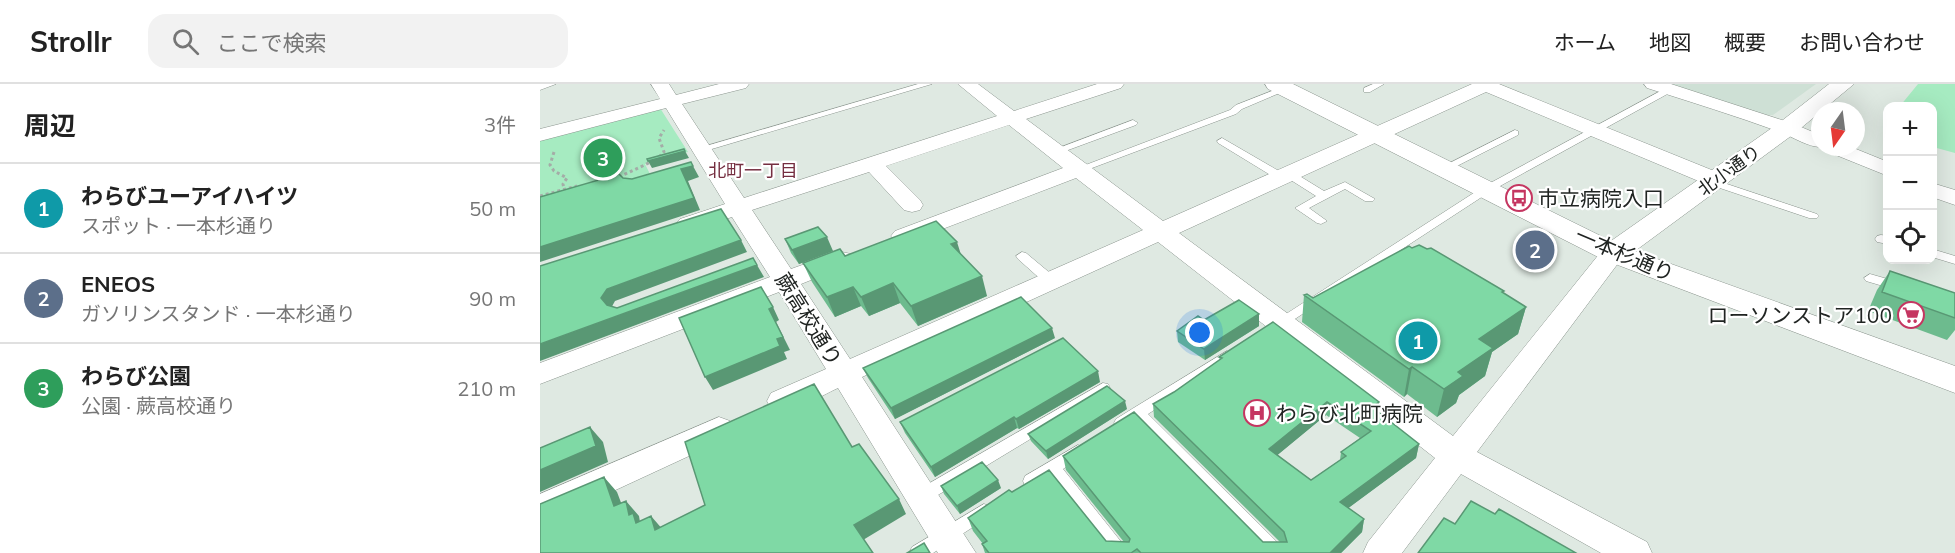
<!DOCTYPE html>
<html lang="ja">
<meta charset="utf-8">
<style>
body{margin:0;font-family:Mulish,"Noto Sans JP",sans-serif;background:#f2f2f2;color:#222}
.controls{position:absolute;right:18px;top:18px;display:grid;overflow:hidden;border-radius:12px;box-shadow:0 6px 24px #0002}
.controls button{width:54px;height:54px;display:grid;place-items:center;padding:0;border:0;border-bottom:2px solid #e0e0e0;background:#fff;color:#222;font:30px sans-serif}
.compass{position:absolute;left:1271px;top:18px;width:54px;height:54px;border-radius:50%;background:#fff;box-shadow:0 6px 24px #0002;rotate:194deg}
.you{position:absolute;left:660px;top:249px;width:21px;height:21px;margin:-15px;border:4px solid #fff;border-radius:50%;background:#1a73e8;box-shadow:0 0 0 9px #1a73e833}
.badge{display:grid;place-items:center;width:39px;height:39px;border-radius:50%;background:#1a73e8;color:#fff;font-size:20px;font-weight:700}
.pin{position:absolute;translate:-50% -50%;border:3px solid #fff;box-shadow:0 2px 6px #0006}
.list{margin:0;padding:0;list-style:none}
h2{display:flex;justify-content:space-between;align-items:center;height:78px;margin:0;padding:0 24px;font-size:26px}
h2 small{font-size:20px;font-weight:400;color:#767676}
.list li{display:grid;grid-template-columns:39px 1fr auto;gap:18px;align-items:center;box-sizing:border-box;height:90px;padding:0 24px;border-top:2px solid #e0e0e0}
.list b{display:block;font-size:22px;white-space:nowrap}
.list p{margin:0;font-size:20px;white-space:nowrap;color:#767676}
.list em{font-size:20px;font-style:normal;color:#767676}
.icon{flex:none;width:33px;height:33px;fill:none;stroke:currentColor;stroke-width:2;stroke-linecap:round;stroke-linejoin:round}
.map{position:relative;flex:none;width:1415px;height:469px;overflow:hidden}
header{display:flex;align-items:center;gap:36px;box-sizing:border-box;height:84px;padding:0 30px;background:#fff;border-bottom:2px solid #e0e0e0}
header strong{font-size:28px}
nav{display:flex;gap:33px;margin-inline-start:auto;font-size:21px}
.search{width:420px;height:54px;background:#f2f2f2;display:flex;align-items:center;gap:15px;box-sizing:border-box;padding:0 21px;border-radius:18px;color:#767676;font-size:22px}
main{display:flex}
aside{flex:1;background:#fff}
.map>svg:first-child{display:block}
</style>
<header>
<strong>Strollr</strong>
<div class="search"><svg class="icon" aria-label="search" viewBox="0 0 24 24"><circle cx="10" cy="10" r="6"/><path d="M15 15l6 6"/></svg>ここで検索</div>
<nav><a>ホーム</a><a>地図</a><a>概要</a><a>お問い合わせ</a></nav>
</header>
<main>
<aside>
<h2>周辺<small>3件</small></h2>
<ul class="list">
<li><span class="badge" style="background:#0f9aa8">1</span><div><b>わらびユーアイハイツ</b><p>スポット · 一本杉通り</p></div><em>50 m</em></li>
<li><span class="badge" style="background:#5c6f8a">2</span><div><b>ENEOS</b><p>ガソリンスタンド · 一本杉通り</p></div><em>90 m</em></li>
<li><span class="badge" style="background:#2e9e5b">3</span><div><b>わらび公園</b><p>公園 · 蕨高校通り</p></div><em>210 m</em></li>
</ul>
</aside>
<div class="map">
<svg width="1415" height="469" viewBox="0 0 1415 469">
<rect width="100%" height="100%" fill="#dfe9e2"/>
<!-- built -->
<path fill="#cee0d5" d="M1129 0H1276L1233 31H1225Z"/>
<!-- green -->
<path fill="#a6ebc1" d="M1378 0H1415V69L1393 63 1392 22H1360Z
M120 24 148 68 105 80 110 90 3 122 0 111V55Z"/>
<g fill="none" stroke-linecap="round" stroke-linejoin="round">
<defs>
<path id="lane" d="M0 0H16L0 6Z
M378 0H392L165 67H157L156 65Z
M833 0H844L830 8H824V4Z
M742 3 749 5 702 25 696 30 544 87H536L535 85 690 26 696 21Z
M1128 3 1132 6 1131 8 951 107 741 244H731L729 241 943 103Z
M593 36 598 39 596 41 520 69H512L511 67Z
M975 46 978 47V51L909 86 905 87 900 84Z
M682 54 744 90 745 88H753L784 107 805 98 835 115 833 117H825L805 105 769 124 787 137 781 140 777 139 755 124 776 112 746 93 745 95H737L678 59 677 57Z
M1172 95 1277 130 1279 132 1277 134H1269L1168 100 1167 98Z
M1341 151 1348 152V160L1337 158 1335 155 1337 152Z
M1392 165 1415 172V180L1392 173Z
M482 168 486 169 516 194 517 197 516 200H506L478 175 476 172Z
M1330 190 1365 200 1366 203 1360 207 1326 197 1324 194Z
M687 267 692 269 694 272 692 275 608 330 742 463 745 469H724L596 338 582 345 576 343 574 339 576 335 592 325Z
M563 299 568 300 570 304 568 308 388 417 382 419 376 417 373 412 376 407Z
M538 361 544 363 546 367 544 371 523 385 590 469H570L510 393 491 404 485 402 483 397 485 392Z
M444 420 450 422 453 427 450 432 393 469H369L372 463Z"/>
<path id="street" d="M111 0H129L136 11 179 0H209L206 4 142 20 204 114 457 32 418 0H438L474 27 557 0H584L581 4 486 35 623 137 932 0H959L1184 91 1187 96 1184 101 1176 102 1168 101 946 8 639 149 913 352 1064 164 1073 162 1082 164 1085 169 1082 174 937 368 1107 458 1112 469H1061L921 390 862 469H823L828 458 895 374 618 158 322 293 436 469H398L298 304C278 313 253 331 231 325L227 317 231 309 286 285 239 208 0 300V279L230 193 192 133 148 147 140 145 136 140 140 135 185 120 126 24 0 57V45L120 15ZM469 41 523 84 355 147 351 152 355 157 363 159 371 157 536 94 603 146 310 275 261 200 311 180 314 175 311 170 302 168 293 170 251 185 212 126 329 88 364 126 372 128 380 126 383 121 380 116 346 82Z
M1104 0H1131L1254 40 1280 51V63H1311L1348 78V92L1286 67 1283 63C1269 64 1253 53 1240 48 1196 32 1151 18 1107 4Z
M1392 99 1415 106V121L1392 113Z
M179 333 190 337 195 345 190 353 0 441V410Z"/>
<path id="secondary" d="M725 0H753L1071 157 1239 39 1289 0H1314L1255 49 1095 167 1415 282V309L1062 175 728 5Z"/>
</defs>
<!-- lane casing -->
<use href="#lane" stroke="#8b958e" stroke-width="1"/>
<!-- street casing -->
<use href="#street" stroke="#8b958e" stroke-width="1"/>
<!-- secondary casing -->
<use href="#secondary" stroke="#8b958e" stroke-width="1"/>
<!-- path -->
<path stroke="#a4aca7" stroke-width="3" stroke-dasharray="3 3" stroke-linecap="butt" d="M14 68 10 81 14 87 27 94 23 100 24 105
M119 73 124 68 119 54 124 46
M79 93 113 77
M0 112 37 102"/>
<!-- lane -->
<use href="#lane" fill="#fff" fill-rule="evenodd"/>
<!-- street -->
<use href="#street" fill="#fff" fill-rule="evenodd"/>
<!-- secondary -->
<use href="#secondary" fill="#fff" fill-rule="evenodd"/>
</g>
<!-- wall -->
<path fill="#6dbb8e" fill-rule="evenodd" d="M245 155 293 167 259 180 251 169Z
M421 171 447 212 378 242 360 219 329 232 321 222 295 233 272 198 263 179 305 172Z
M1350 187 1415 209V246L1407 256 1328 227 1337 206Z
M964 207 963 209 986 223 978 250 952 268 945 292 919 311 916 319 897 333 867 310 864 313 762 238 764 211 773 214Z
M664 236 719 242 665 276 638 258 637 247Z
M515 254 355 335 328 294 323 284Z
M679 273 839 318 838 328 879 360 876 374 808 424 824 435 822 448 801 469H445L442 460H443L433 447 428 434 472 408 566 457 584 458 526 386 523 372 723 458H740L614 333 613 320 634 308 680 276ZM786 331 820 354 801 368 800 376 771 396 737 371Z
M560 298 479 345 477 344 395 393 365 349 360 338Z
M587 325 508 375 491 357 488 350Z
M401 402 461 404 420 430 404 410Z"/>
<!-- shaded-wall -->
<path fill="#599874" d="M145 67 149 74 112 84 108 77Z
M153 82 159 93 148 97 160 126 0 178V163L141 85Z
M287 153 293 167 259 180 252 166Z
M201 156 207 168 75 217 70 226 61 214 67 205Z
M417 158 423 177 411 160Z
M217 181 224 193 0 277V260Z
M442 192 447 212 378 242 371 222Z
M353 199 360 219 329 232 321 213Z
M313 203 321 222 295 233 287 213Z
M233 223 239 236 236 238 250 266 244 268 247 275 173 306 165 293 237 255 229 225Z
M986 223 978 250 952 268 945 292 919 311 916 319 897 333 904 305 918 288 939 255Z
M719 230V242L665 276 664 265Z
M512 244 515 254 355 335 351 324Z
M872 283 867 310 864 313 869 285Z
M558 287 560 298 479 345 476 335Z
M585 317 587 325 508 375 506 367Z
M787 318 786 331 729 378V365Z
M839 318 837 331 832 323Z
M474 333 477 344 395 393 391 383Z
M50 343 63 358 68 378 0 408V386Z
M879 360 876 374 799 431 800 418Z
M64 393 77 408 88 437 74 422Z
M458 396 461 404 420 430 417 422Z
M359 415 366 430 323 456 314 441Z
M86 417 99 432 100 438 109 454 89 431Z
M111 432 124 447 115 446Z
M824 435 822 448 801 469H790Z"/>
<!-- building -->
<path fill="#7fd9a5" stroke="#599874" stroke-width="1.5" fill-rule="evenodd" d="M144 65 145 67 108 77 107 75Z
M151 78 153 82 141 85 154 114 0 163V113L79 90 83 94 92 95Z
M181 125 201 156 67 205 61 214 67 221 77 224 213 174 217 181 0 260V182Z
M396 137 417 158 411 160 442 192 371 222 353 199 321 213 313 203 287 213 263 179 300 165 305 172Z
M278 143 287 153 252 166 245 155Z
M879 161 887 165 891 164 964 207 962 208 986 223 939 255 953 264 918 288 923 292 904 305 872 283 869 285 764 211 767 210 773 214 869 162 872 164Z
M1350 187 1415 209V234L1342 208Z
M221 203 233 223 229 225 243 253 237 255 240 262 165 293 139 234Z
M481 213 512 244 351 324 323 284Z
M699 216 719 230 664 265 637 247 658 232 664 236Z
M733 238 839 318 832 323 879 360 800 418 824 435 790 469H601L597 465 591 469H449L442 460 447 457 428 434 469 406 472 408 509 386 566 457 589 458 590 455 523 372 594 328 723 458H747L744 448 613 320 634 308 682 274 679 273ZM787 318 831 347 801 368 806 372 771 396 729 365Z
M523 254 558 287 476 335 474 333 391 383 360 338Z
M274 300 312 363 319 360 359 415 314 441 333 469H0V420L64 393 74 422 86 417 89 431 93 429 96 439 111 432 115 446 165 421 145 358Z
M567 302 585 317 506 367 488 350Z
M50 343 56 362 0 386V364Z
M442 378 458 396 417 422 401 402Z
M931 417 955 430 959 425 1036 469H878L904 434 915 440Z
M384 459 390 469H367Z"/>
<!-- icons -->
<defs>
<symbol id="bus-ring" viewBox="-11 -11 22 22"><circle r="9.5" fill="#fff" stroke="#c53661" stroke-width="1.5"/><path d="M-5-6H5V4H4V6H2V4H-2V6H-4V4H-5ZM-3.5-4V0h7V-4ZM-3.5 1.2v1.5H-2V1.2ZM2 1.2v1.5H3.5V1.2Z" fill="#c53661"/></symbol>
<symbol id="supermarket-ring" viewBox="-11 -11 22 22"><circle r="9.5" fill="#fff" stroke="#c53661" stroke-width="1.5"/><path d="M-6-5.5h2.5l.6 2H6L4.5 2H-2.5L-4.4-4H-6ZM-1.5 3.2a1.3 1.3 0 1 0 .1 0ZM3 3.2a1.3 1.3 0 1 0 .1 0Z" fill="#c53661"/></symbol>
<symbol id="hospital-ring" viewBox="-11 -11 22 22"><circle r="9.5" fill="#fff" stroke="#c53661" stroke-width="1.5"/><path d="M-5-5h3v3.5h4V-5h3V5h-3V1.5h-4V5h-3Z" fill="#c53661"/></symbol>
</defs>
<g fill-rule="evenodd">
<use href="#bus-ring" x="964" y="99" width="30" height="30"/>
<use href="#supermarket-ring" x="1356" y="216" width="30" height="30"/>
<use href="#hospital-ring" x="702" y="314" width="30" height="30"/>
</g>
<g text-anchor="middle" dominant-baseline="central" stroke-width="4.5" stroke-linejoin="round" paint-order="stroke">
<!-- far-neighbourhood labels -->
<g font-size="18" fill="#752e40" stroke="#fff">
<text x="213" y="86">北町一丁目</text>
</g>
<!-- far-street labels -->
<g font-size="18" fill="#202422" stroke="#fff">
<text transform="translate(1189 86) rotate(-36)">北小通り</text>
</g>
<!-- poi labels -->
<g font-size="21" fill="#202422" stroke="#fff" text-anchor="start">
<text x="998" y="114">市立病院入口</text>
<text x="1352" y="231" text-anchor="end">ローソンストア100</text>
<text x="736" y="329">わらび北町病院</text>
</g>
<!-- street labels -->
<g font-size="21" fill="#202422" stroke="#fff">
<text transform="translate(1085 170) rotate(23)">一本杉通り</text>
<text transform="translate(269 235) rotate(58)">蕨高校通り</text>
</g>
</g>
</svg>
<div class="controls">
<button>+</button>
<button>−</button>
<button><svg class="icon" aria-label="locate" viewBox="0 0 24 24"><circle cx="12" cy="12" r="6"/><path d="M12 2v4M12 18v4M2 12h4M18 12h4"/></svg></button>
</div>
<svg class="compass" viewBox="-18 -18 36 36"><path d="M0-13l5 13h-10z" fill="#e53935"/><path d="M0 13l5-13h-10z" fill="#767676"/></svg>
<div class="you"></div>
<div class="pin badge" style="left:878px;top:257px;background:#0f9aa8">1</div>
<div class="pin badge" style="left:995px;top:166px;background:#5c6f8a">2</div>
<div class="pin badge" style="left:63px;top:74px;background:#2e9e5b">3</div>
</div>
</main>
